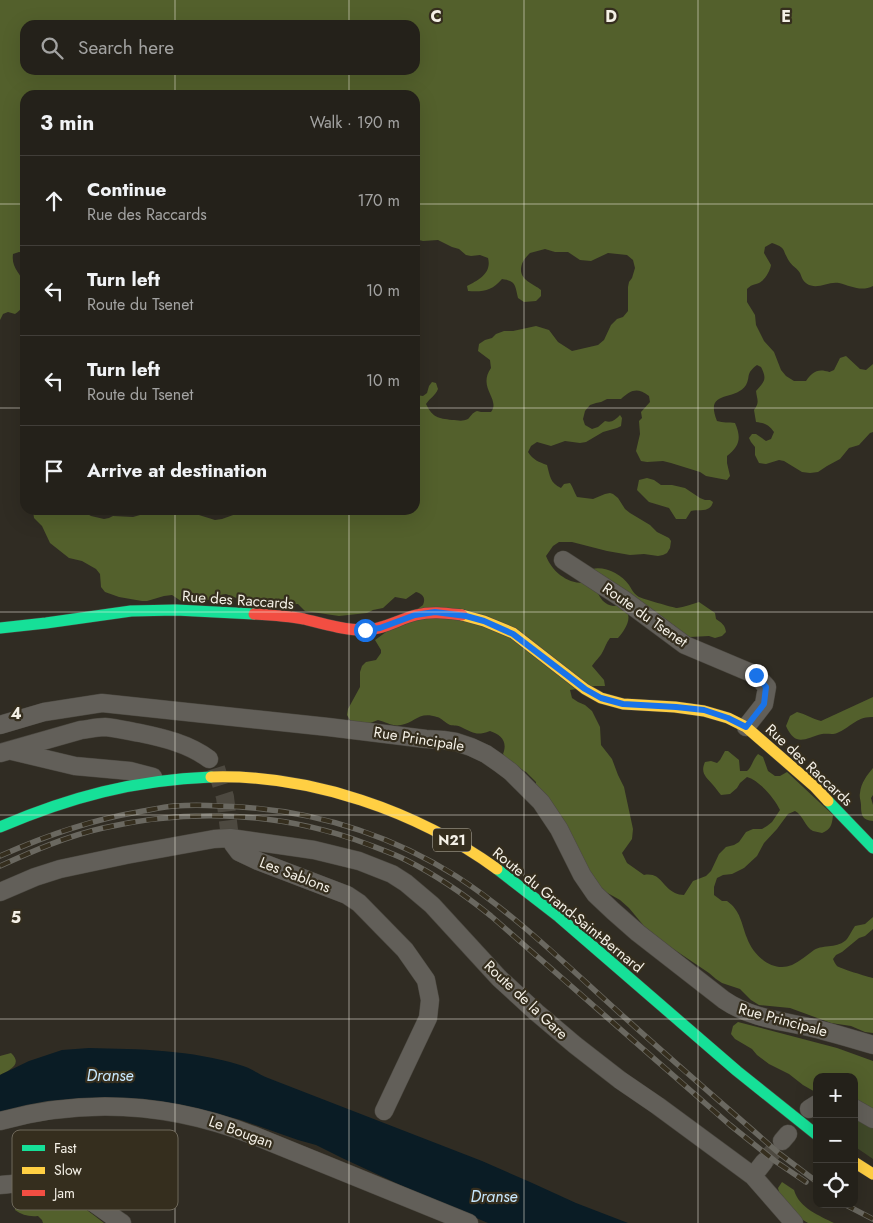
<!DOCTYPE html>
<meta charset="utf-8">
<style>
body{margin:0;font-family:Jost,sans-serif;background:#302e27;color:#f1f3f6}
.controls{position:absolute;right:15px;bottom:15px;display:grid;overflow:hidden;border-radius:10px;box-shadow:0 5px 20px #0002}
.controls button{width:45px;height:45px;display:grid;place-items:center;padding:0;border:0;border-bottom:1px solid #413e39;background:#24211a;color:#f1f3f6;font:25px sans-serif}
.stop{position:absolute;width:15px;height:15px;margin:-11px;border:4px solid #1a73e8;border-radius:50%;background:#fff}
.stop.end{background:#1a73e8;border-color:#fff;box-shadow:0 1px 5px #0008}
.list{margin:0;padding:0;list-style:none}
h2{display:flex;justify-content:space-between;align-items:center;height:65px;margin:0;padding:0 20px;font-size:21px}
h2 small{font-size:16px;font-weight:400;color:#a3a3a2}
.list li{display:grid;grid-template-columns:32px 1fr auto;gap:15px;align-items:center;box-sizing:border-box;height:90px;padding:0 20px;border-top:1px solid #413e39}
.list b{display:block;font-size:19px;white-space:nowrap}
.list p{margin:0;font-size:16px;white-space:nowrap;color:#a3a3a2}
.list em{font-size:16px;font-style:normal;color:#a3a3a2}
.icon{flex:none;width:28px;height:28px;fill:none;stroke:currentColor;stroke-width:2;stroke-linecap:round;stroke-linejoin:round}
.map{position:relative;flex:none;width:873px;height:1223px;overflow:hidden}
.search{position:absolute;background:#24211a;box-shadow:0 5px 20px #0002;left:20px;top:20px;width:400px;height:55px;display:flex;align-items:center;gap:12px;box-sizing:border-box;padding:0 18px;border-radius:15px;color:#a3a3a2;font-size:19px}
.panel{position:absolute;background:#24211a;box-shadow:0 5px 20px #0002;left:20px;top:90px;width:400px;height:425px;border-radius:15px}
.map>svg:first-child{display:block}
</style>
<div class="map">
<svg width="873" height="1223" viewBox="0 0 873 1223">
<rect width="100%" height="100%" fill="#302c23"/>
<!-- green -->
<path fill="#404929" d="M854 1112 873 1124V1159L854 1146Z"/>
<!-- forest -->
<path fill="#53602c" fill-rule="evenodd" d="M0 0H873V286C861 292 851 286 839 283 829 281 819 289 809 285 803 282 802 278 800 273 797 268 792 266 789 261 782 250 787 248 772 243L765 247 764 253 771 265C770 271 765 280 759 283 753 285 751 285 747 289V302L755 315 756 325 764 341 774 352 781 370 786 376 794 381H806C811 374 816 369 825 371 832 372 827 373 834 370L840 358 846 356 860 369 866 370 873 364V432L870 433 859 445 849 448 840 459 827 466 818 472 810 473 802 472 784 461 779 460 766 464 759 463 755 455V447L751 442 749 438 752 434H756L766 441 771 439 774 432C769 425 765 423 756 422L754 410C760 402 757 400 756 391 765 381 767 379 761 367L757 365C745 374 751 376 746 385 735 402 704 389 717 421 723 423 729 422 735 423 742 439 739 446 727 456V463L730 476 727 480 706 476 700 472 671 463 663 461 647 462 641 461 636 451 640 434 639 421 642 418 641 412 650 402 649 396C637 387 631 390 621 399H607L601 402 596 403 590 405 585 411 583 419 585 425 592 429 598 427 605 421C612 423 615 420 620 415L622 418 621 426 617 428 603 432 586 442 580 443 565 441 551 446 537 442 531 446 528 452C533 460 539 462 547 465 550 476 550 483 561 488L564 484 570 483C573 487 574 492 577 497L593 499 605 494 610 493 613 494 618 498 625 509 630 513 650 525 657 532 669 538 671 541 670 548 667 553 663 555 658 556 644 554 630 555 607 551 572 542H559L553 546 546 556C552 571 566 583 583 583L592 569C605 566 621 574 629 585 632 590 634 594 639 597 641 598 674 608 677 608 684 607 692 604 699 602L715 613 716 619C722 623 725 625 726 632L722 636 715 638 709 636 690 637 685 635 675 626 660 621 597 590C599 598 605 605 613 606 619 606 616 604 621 607 636 614 625 630 618 638H610C606 643 605 648 602 653 600 657 595 661 592 666L604 680 605 686H595L570 690 572 698 578 702 585 705 592 711 600 727 601 745 612 759 618 775 624 787 633 829 632 839 622 853 627 863 644 875C661 872 662 887 675 893 677 894 681 895 684 895L693 881 706 876 711 871 719 854 726 847 734 845 739 842 746 832 753 829H762L767 826 772 822 780 810C775 799 759 780 747 777L740 783 737 788 730 794 721 795C718 792 716 788 713 785 706 777 700 773 705 762L711 761 717 763 720 760 725 751H728L739 760 740 771H747C752 767 753 759 758 754L763 757 768 771 775 776H780L787 772 833 815C832 825 831 829 822 833 819 832 816 832 813 831 805 827 803 815 795 811L788 814 777 829 764 843 757 856 744 868 732 874 723 875 717 878 714 887V895L722 901H727C741 911 741 923 747 938 753 955 772 973 792 965 800 961 807 955 814 950 824 944 838 949 847 939 850 935 852 930 855 926L865 924 873 917V929L865 936 859 938 842 952 836 955 833 959C834 961 835 964 837 966 839 968 868 977 873 978V1033L865 1032 851 1026 831 1023 790 1008 759 1005 751 1000 740 989 722 983 716 979 709 973 666 944 644 926 629 908 620 900 604 891 597 885 587 870 566 825 556 809 547 802 536 787V782L526 772 508 761 503 754C508 741 501 735 490 731 476 736 474 733 461 727 458 725 454 726 450 725 445 723 442 718 437 717 418 711 415 723 401 725 393 727 386 722 378 720L365 725H357L350 720 347 715 348 709 360 687V672L362 666 366 662 376 660 381 653V650L375 640 423 605C426 598 423 594 416 592L406 599 395 597 383 608 373 610 367 613 339 616 305 611 298 604 279 605 263 600 239 599 226 594 220 595 208 600H203L199 597 181 601 172 595 164 596 147 601H142L119 597 105 592 101 587 100 574 96 569 82 561 69 558 50 543 42 526 34 518 33 510H80L91 516 104 519 109 518 113 516 133 517 140 515 145 510H186V511L215 520 222 519 247 510H415V394L416 395 423 396 427 393 429 386 432 382 436 383 438 389C435 396 430 398 426 404 433 418 438 418 452 420 457 420 462 422 468 419 471 416 472 413 477 411L481 412H491C501 399 477 388 491 368L490 360 478 351 479 344 485 340 492 338 496 334 504 331H513L536 326 549 330 558 342 572 351 598 345 604 340 611 325 617 319 623 317 628 311V287L629 282 632 278 635 268 633 260 627 255 608 253 591 261 580 260 568 252H555L545 249 530 253C524 259 521 263 521 271 522 281 534 284 541 290V296L536 301 524 302 518 298C515 285 516 281 502 279 492 291 483 292 468 291L467 286C479 280 492 273 488 258L480 255 471 256 466 255 459 249 452 247 438 240 423 241 415 239V95H25V253L19 252 13 254C11 269 21 272 24 285 25 289 25 293 25 297 25 305 21 310 15 314L8 312 3 314 0 320ZM25 25H415V70H25Z
M647 478 654 480 661 485H672L685 488 700 498 705 500H710L713 502C710 513 700 509 691 511L686 519H676L669 508 649 502 637 490 639 480Z
M873 697V717C857 716 850 728 837 733 833 735 827 733 822 734 805 738 796 748 786 726L790 716 797 712C806 714 812 719 821 721Z
M873 768V795L871 798 873 805V821C862 820 861 815 861 805 861 801 859 797 860 793 861 783 867 775 873 768Z
M738 1022 837 1048 873 1061V1113L854 1100V1077H817V1093L803 1085 789 1074 769 1064 757 1055 752 1049 735 1039 731 1034 733 1026Z
M11 1053C23 1064 10 1070 0 1075V1056Z
M782 1182 794 1190C799 1208 820 1216 834 1223H808L803 1220 781 1199 778 1188Z
M34 1193 57 1197 83 1207 104 1223H43L42 1220 38 1216C29 1217 22 1215 15 1210L16 1202 22 1195Z"/>
<!-- water -->
<path fill="#0a1c25" d="M89 1048C139 1049 192 1050 240 1065 249 1067 258 1074 268 1078L482 1161 530 1182 576 1203 628 1223H488L422 1195 342 1158 316 1145 298 1140 241 1120 190 1107 171 1104 140 1101 129 1098H89L49 1103 0 1114V1075L29 1061 62 1050Z"/>
<g fill="none" stroke-linecap="round" stroke-linejoin="round">
<!-- street-tunnel -->
<path stroke="#4d4940" stroke-width="18" stroke-dasharray="18 9" stroke-linecap="butt" d="M216 768 225 797 230 838
M764 1162 782 1141"/>
<defs>
<path id="street" d="M563 560 623 599 685 645 756 675 767 687 764 704 746 727
M0 725 44 712 102 703 328 727 426 739 443 740 456 742 471 747 486 754 499 763 511 772 541 802 559 829 582 875 595 894 613 911 638 933 724 1000C750 1018 782 1021 813 1028 833 1033 853 1039 873 1045
M12 751 75 766 130 771 153 777
M0 753 81 730C89 729 97 727 105 727 117 728 128 731 140 733 164 738 189 744 209 759
M230 838 233 844 239 852 258 861 347 895 359 903 405 950 426 980 430 1000 428 1018 384 1111
M0 892 35 877 60 869 126 855 214 839 230 838 314 850 359 861 392 874 406 883 432 905 499 978 536 1012 575 1045 620 1080 658 1106 753 1176 794 1223
M854 1108 873 1119
M809 1109 817 1104
M0 1121C87 1097 171 1103 255 1136L469 1223
M782 1141 788 1134
M753 1176 764 1162
M0 1185C14 1184 29 1181 43 1182 73 1183 98 1207 122 1223"/>
<path id="fast" d="M0 628 46 623 131 611 176 610 254 614
M828 801 873 848
M0 827C70 797 134 780 211 777
M497 869 559 917 737 1071 817 1135"/>
<path id="slow" d="M462 615 484 621 513 633 585 689 601 698 623 704 675 707 704 711 728 718 746 727 814 786 828 801
M211 777C310 774 417 811 497 869
M854 1162 873 1174"/>
<path id="jam" d="M254 614C271 615 288 616 304 619 324 624 344 630 364 630 383 630 399 619 416 615 432 611 445 613 462 615"/>
</defs>
<!-- street casing -->
<use href="#street" stroke="#4b4840" stroke-width="19"/>
<!-- fast casing -->
<use href="#fast" stroke="#4b4840" stroke-width="12"/>
<!-- slow casing -->
<use href="#slow" stroke="#4b4840" stroke-width="12"/>
<!-- jam casing -->
<use href="#jam" stroke="#4b4840" stroke-width="12"/>
<!-- street -->
<use href="#street" stroke="#625f59" stroke-width="18"/>
<!-- fast -->
<use href="#fast" stroke="#16e098" stroke-width="11"/>
<!-- slow -->
<use href="#slow" stroke="#ffcf43" stroke-width="11"/>
<!-- jam -->
<use href="#jam" stroke="#f24e42" stroke-width="11"/>
<defs>
<path id="rail" d="M0 856C45 836 90 820 138 812 150 810 162 807 174 806 189 805 204 805 219 806 304 808 384 831 456 876 512 912 563 962 613 1007 668 1057 724 1105 780 1154L817 1182
M0 866C33 851 67 836 103 828 191 808 282 812 367 844 380 849 394 854 406 860 436 875 465 895 491 916L730 1125 775 1161 806 1182
M844 1204 873 1219"/>
</defs>
<!-- rail casing -->
<use href="#rail" stroke="#6a6860" stroke-width="5.5"/>
<!-- rail -->
<use href="#rail" stroke="#352e1e" stroke-width="4" stroke-dasharray="11" stroke-linecap="butt"/>
</g>
<g fill="none" stroke-linecap="round" stroke-linejoin="round">
<!-- route -->
<path stroke="#1a73e8" stroke-width="6" d="M365 630 380 628 415 615 435 612 466 616 484 621 513 634 585 689 601 698 623 704 676 707 704 710 728 718 746 727 764 704 766 687 756 675"/>
</g>
<!-- grid -->
<path fill="none" stroke="#f4f0e6" stroke-width="1" stroke-opacity="0.55" d="M175 0V25M349 0V25M524 0V1223M698 0V1223M175 70V95M349 70V95M0 204H25M415 204H873M0 408H25M415 408H873M175 510V1223M349 510V1223M0 612H873M0 815H873M0 1019H873"/>
<g text-anchor="middle" dominant-baseline="central" stroke-width="4.5" stroke-linejoin="round" paint-order="stroke">
<!-- shield labels -->
<rect fill="#352e1e" stroke="#bbb6aa" stroke-width="1" x="433" y="828.5" width="38" height="23" rx="4"/>
<g font-size="14" font-weight="bold" fill="#f4f0e6">
<text x="452" y="840">N21</text>
</g>
<!-- street labels -->
<g font-size="15" fill="#f4f0e6" stroke="#352e1e">
<text transform="translate(238 600) rotate(4)">Rue des Raccards</text>
<text transform="translate(645 615) rotate(35)">Route du Tsenet</text>
<text transform="translate(419 739) rotate(9)">Rue Principale</text>
<text transform="translate(809 765) rotate(43)">Rue des Raccards</text>
<text transform="translate(295 875) rotate(21)">Les Sablons</text>
<text transform="translate(568 910) rotate(39)">Route du Grand-Saint-Bernard</text>
<text transform="translate(526 1000) rotate(43)">Route de la Gare</text>
<text transform="translate(783 1020) rotate(15)">Rue Principale</text>
<text transform="translate(241 1132) rotate(20)">Le Bougan</text>
</g>
<!-- water labels -->
<g font-size="16" font-style="italic" fill="#c7e8ff" stroke="#352e1e">
<text x="110" y="1075">Dranse</text>
<text x="494" y="1196">Dranse</text>
</g>
</g>
<!-- legend -->
<rect x="12" y="1130" width="166" height="80" rx="8" fill="#352e1e" stroke="#6e685a" stroke-width="1"/>
<rect x="22" y="1145" width="23" height="6" fill="#16e098"/>
<rect x="22" y="1167" width="23" height="7" fill="#ffcf43"/>
<rect x="22" y="1190" width="23" height="6" fill="#f24e42"/>
<g font-size="14" fill="#f4f0e6">
<text x="54" y="1153">Fast</text>
<text x="54" y="1175">Slow</text>
<text x="54" y="1198">Jam</text>
</g>
<g font-size="16" text-anchor="middle" font-weight="bold" fill="#f4f0e6" stroke="#352e1e" stroke-width="4.5" stroke-linejoin="round" paint-order="stroke">
<text x="436" y="22">C</text>
<text x="611" y="22">D</text>
<text x="786" y="22">E</text>
<text x="16" y="719">4</text>
<text x="16" y="923">5</text>
</g>
</svg>
<div class="controls">
<button>+</button>
<button>−</button>
<button><svg class="icon" aria-label="locate" viewBox="0 0 24 24"><circle cx="12" cy="12" r="6"/><path d="M12 2v4M12 18v4M2 12h4M18 12h4"/></svg></button>
</div>
<div class="stop" style="left:365px;top:630px"></div>
<div class="stop end" style="left:756px;top:675px"></div>
<div class="search"><svg class="icon" aria-label="search" viewBox="0 0 24 24"><circle cx="10" cy="10" r="6"/><path d="M15 15l6 6"/></svg>Search here</div>
<section class="panel">
<h2>3 min<small>Walk · 190 m</small></h2>
<ul class="list">
<li><svg class="icon" aria-label="ahead" viewBox="0 0 24 24"><path d="M12 20V5M6 11l6-6 6 6"/></svg><div><b>Continue</b><p>Rue des Raccards</p></div><em>170 m</em></li>
<li><svg class="icon" aria-label="left" viewBox="0 0 24 24"><path d="M17 20v-9H6M10 6l-5 5 5 5"/></svg><div><b>Turn left</b><p>Route du Tsenet</p></div><em>10 m</em></li>
<li><svg class="icon" aria-label="left" viewBox="0 0 24 24"><path d="M17 20v-9H6M10 6l-5 5 5 5"/></svg><div><b>Turn left</b><p>Route du Tsenet</p></div><em>10 m</em></li>
<li><svg class="icon" aria-label="arrive" viewBox="0 0 24 24"><path d="M6 21V4h12l-3 4 3 4H6"/></svg><div><b>Arrive at destination</b></div></li>
</ul>
</section>
</div>
